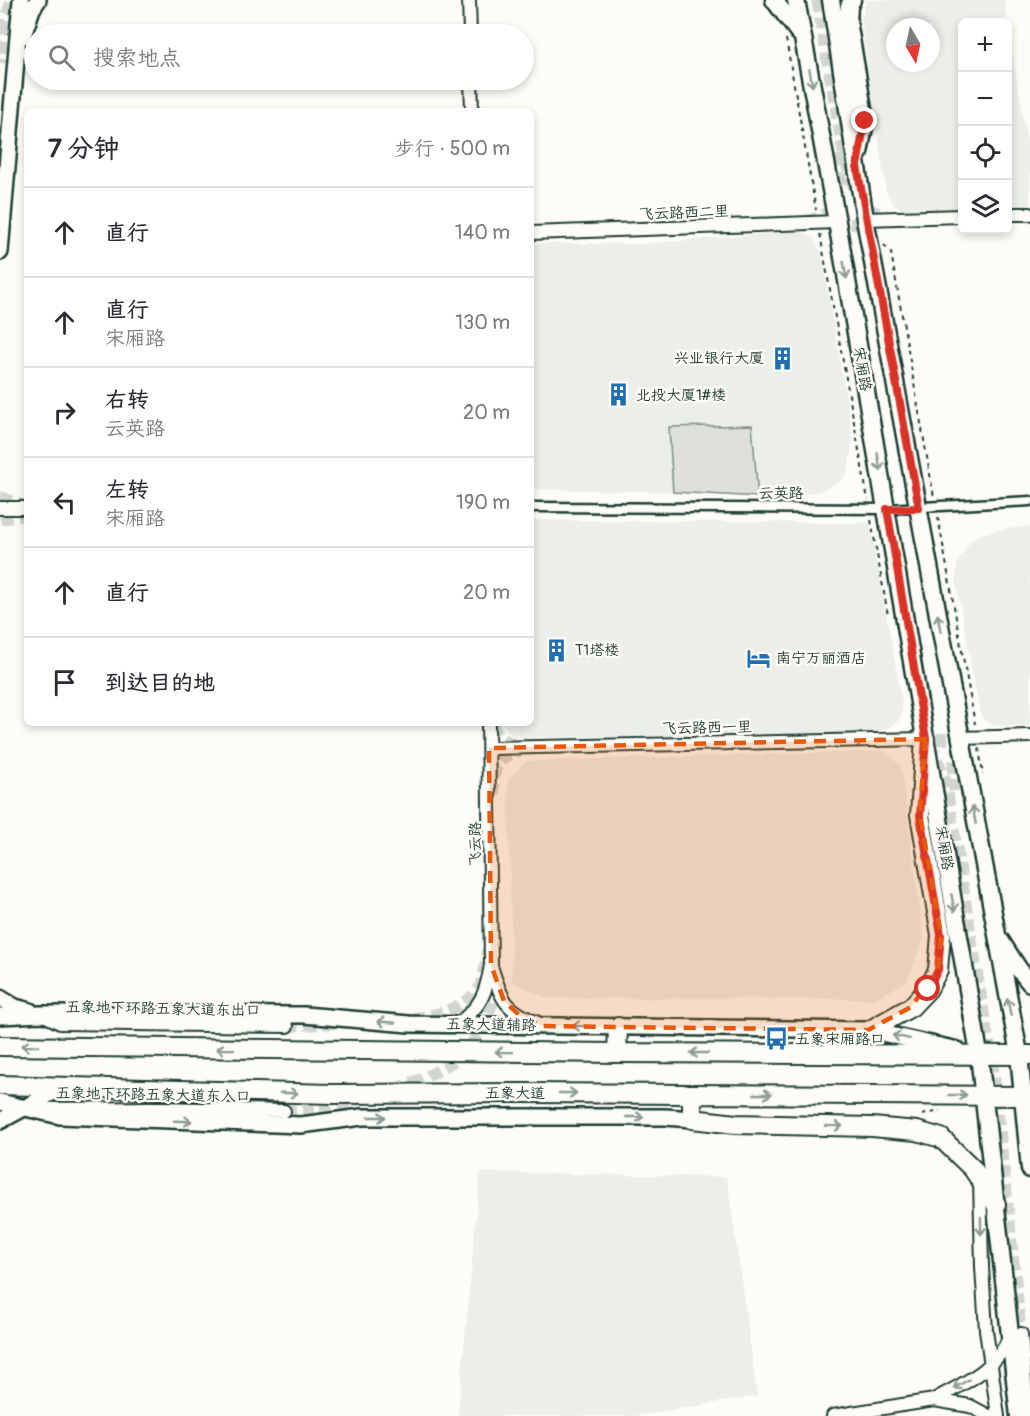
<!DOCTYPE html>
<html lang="zh">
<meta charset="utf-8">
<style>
body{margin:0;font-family:Pangolin,"LXGW WenKai TC",sans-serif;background:#f7f7f7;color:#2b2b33}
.controls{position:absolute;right:18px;top:18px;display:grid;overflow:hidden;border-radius:9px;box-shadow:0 3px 9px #0003}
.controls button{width:54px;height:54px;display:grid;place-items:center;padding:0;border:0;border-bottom:2px solid #e1e1e2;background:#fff;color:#2b2b33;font:30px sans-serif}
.compass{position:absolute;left:886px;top:18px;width:54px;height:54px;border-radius:50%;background:#fff;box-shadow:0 3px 9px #0003;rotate:171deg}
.stop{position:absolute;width:18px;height:18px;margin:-14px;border:4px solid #d93025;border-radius:50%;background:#fff}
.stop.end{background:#d93025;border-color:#fff;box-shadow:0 2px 6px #0008}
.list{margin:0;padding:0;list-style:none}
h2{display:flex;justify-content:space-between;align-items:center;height:78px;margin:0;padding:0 24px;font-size:26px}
h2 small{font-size:20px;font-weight:400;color:#7c7c81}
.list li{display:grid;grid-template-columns:39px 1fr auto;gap:18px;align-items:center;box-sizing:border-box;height:90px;padding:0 24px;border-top:2px solid #e1e1e2}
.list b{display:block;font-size:22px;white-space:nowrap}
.list p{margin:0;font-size:20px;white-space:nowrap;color:#7c7c81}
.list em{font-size:20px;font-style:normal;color:#7c7c81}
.icon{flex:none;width:33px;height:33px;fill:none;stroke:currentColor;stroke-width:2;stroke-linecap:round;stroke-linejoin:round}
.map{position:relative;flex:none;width:1030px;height:1416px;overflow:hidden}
.search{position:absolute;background:#fff;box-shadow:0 3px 9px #0003;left:24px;top:24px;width:510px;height:66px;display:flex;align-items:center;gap:15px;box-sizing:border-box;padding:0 21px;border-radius:33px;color:#7c7c81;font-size:22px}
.panel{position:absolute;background:#fff;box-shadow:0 3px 9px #0003;left:24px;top:108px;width:510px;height:618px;border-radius:9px}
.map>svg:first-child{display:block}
</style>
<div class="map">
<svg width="1030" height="1416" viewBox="0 0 1030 1416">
<rect width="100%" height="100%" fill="#fdfcf7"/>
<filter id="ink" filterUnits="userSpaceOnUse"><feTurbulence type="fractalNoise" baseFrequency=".0167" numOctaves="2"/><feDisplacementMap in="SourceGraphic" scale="12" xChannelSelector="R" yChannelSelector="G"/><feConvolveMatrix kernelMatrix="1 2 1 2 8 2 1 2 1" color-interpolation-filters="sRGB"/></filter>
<g filter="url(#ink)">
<!-- built -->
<path fill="#eceee9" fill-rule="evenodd" d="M867 0H1004L1030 160V209L1008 210V22H962V211L913 213 895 206 890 199 886 191 862 28V16ZM895 27H931V63H895Z
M798 231 807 234 814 239 822 255 853 439 848 471 842 480 821 491 800 495 758 497 752 425 669 427 673 492 531 489V243L642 244Z
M531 520 870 523 902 702V713L899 720 887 729 873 733 522 738 511 735 502 723H531Z
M1030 526V726H995L985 721 980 714 956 581 957 563 969 543 979 535 993 531Z
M885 751 901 766 924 938 907 981 875 999 547 998 512 982 508 780 526 761Z
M480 1172 727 1177 757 1396 635 1416H458Z"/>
<!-- green -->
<path fill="#dde0db" stroke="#7e8e88" stroke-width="1.5" d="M752 425 758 497 673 492 669 427Z"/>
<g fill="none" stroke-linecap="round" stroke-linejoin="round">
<!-- minor-tunnel -->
<path stroke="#d1d6d0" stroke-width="12" stroke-dasharray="12 6" stroke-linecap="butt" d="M817 0 844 156 853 185 863 202 872 211 890 217
M0 23 2 31 0 63
M2 31 12 0
M806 221C813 219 822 217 828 212 843 198 841 170 838 152
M832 225 871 223
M0 497 27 507
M0 519 27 515
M493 723C497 739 508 742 523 746
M918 740 966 738
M926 746 935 753 945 779 994 1076 1021 1334
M955 791C952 774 950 755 966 745
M494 796C494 766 494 759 523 749
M413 1018C435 1017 469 1006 480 987 484 979 487 958 487 949
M287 1026 336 1023
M394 1089C450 1072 495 1040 495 975
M284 1111 325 1108 363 1099"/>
<defs>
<path id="pedestrian" d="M531 507 887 509 1030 501"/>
<path id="minor" d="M469 0 470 34
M471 80 472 111
M1008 214H1030
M865 219 962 216
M531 233 837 222
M0 508H27
M959 738 1030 736
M489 748 925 739
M492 969C502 1001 506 1010 538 1023
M44 1015 60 1023 287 1026
M456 1025C481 1007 486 994 491 965L488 723
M44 1109 160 1108 284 1111
M980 1180 982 1267 986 1330 998 1416
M1021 1334 1028 1416
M934 1400C962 1384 998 1369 1009 1337
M833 1416 934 1400 970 1406 989 1416"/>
<path id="tertiary" d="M23 36 32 9 38 0
M0 252 21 0
M0 998 15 1007 30 1011
M0 1016 41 1014 304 1015 409 1024 868 1030 958 1050
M0 1102 60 1116 301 1125 362 1117H665L692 1119
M0 1121 63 1087"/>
<path id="secondary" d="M774 0 799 33
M796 0 837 222 979 1054 1019 1416
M831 0 865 219 1019 1054 1030 1169
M852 0 849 6 848 21 865 121 859 153
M1000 940 1018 968 1030 983"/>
<path id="primary" d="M0 1046 617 1053 1030 1055
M617 1053 618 1027
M829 1053 911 1007 928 989 938 970 941 935 920 815 925 739
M0 1085 332 1094 524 1093 1030 1096
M692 1094V1119L736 1124 872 1127 917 1131 941 1138 973 1169 996 1204"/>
</defs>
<!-- pedestrian casing -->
<use href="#pedestrian" stroke="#1f3d34" stroke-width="13"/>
<!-- minor casing -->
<use href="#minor" stroke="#1f3d34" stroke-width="16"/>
<!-- tertiary casing -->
<use href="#tertiary" stroke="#1f3d34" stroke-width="20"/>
<!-- secondary casing -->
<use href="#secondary" stroke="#1f3d34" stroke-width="21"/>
<!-- primary casing -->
<use href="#primary" stroke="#1f3d34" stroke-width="22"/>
<!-- path -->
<path stroke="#1f3d34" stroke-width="2" stroke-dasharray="4.5 4.5" stroke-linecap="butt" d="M786 39 816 210
M820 234 868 500
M884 245 891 253 934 497
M938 517 975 724
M871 520 888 615
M979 748 983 775
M922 1115 940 1111"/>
<!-- pedestrian -->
<use href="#pedestrian" stroke="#fdfcf7" stroke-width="8"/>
<!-- minor -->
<use href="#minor" stroke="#fdfcf7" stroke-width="12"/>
<!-- tertiary -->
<use href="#tertiary" stroke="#fdfcf7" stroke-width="15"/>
<!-- secondary -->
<use href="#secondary" stroke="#fdfcf7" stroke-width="16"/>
<!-- primary -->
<use href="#primary" stroke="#fdfcf7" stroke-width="18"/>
</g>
<!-- one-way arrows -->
<defs><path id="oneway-shaft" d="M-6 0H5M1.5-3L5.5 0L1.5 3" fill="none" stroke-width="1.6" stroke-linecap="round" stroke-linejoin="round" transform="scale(1.5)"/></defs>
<g stroke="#8e9c96">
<use href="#oneway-shaft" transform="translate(811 78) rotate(80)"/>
<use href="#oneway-shaft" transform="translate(845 270) rotate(80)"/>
<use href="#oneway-shaft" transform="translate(879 462) rotate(80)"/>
<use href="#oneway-shaft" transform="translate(939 623) rotate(-100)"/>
<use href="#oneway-shaft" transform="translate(974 815) rotate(-101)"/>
<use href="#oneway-shaft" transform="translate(953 903) rotate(80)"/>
<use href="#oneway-shaft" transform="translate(1009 1007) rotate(-101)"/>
<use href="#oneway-shaft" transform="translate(386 1022) rotate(-175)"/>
<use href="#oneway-shaft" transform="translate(581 1026) rotate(-179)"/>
<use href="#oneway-shaft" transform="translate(901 1037) rotate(-168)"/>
<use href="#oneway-shaft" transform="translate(30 1046) rotate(-179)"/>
<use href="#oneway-shaft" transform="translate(225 1049) rotate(-179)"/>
<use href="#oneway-shaft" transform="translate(504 1052) rotate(-179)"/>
<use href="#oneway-shaft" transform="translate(699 1053) rotate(-180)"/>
<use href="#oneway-shaft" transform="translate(289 1093) rotate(2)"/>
<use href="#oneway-shaft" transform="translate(568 1093)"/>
<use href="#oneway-shaft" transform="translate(763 1094)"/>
<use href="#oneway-shaft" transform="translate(958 1095)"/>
<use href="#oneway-shaft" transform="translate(377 1117)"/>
<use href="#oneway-shaft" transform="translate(635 1117)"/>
<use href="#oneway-shaft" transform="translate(183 1121) rotate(2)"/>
<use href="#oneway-shaft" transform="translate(834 1126) rotate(1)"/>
<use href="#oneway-shaft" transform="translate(981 1226) rotate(89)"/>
<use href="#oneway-shaft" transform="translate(961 1384) rotate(150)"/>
</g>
</g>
<g fill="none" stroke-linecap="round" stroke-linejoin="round" filter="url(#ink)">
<!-- route -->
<path stroke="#d93025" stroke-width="8" d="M865 121 857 166 919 508 887 509 926 739 920 816 941 935 938 970 928 989"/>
</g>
<!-- marked area -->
<path fill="#e8590c" fill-opacity="0.2" stroke="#e8590c" stroke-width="4.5" stroke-dasharray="12 8" stroke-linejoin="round" d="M925 739 920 815 941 935 938 970 911 1007 868 1030 543 1026 519 1015 504 1001 491 965 489 748Z"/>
<!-- icons -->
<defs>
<symbol id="building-bare" viewBox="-9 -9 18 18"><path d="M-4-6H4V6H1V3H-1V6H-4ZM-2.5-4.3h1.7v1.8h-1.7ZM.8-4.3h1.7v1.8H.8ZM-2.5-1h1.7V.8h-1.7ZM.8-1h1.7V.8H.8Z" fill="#1f6fb2" stroke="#fdfcf7" stroke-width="2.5" paint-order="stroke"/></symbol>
<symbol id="hotel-bare" viewBox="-9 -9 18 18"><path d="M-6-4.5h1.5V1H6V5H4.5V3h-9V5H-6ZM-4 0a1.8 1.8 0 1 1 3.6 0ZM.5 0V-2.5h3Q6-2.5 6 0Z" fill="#1f6fb2" stroke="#fdfcf7" stroke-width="2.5" paint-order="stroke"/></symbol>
<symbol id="bus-bare" viewBox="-9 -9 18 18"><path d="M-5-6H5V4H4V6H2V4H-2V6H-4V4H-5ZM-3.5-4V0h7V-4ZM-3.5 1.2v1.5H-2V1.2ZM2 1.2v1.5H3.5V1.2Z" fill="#1f6fb2" stroke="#fdfcf7" stroke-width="2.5" paint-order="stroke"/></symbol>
</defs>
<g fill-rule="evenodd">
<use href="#building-bare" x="766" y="342" width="33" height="33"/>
<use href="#building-bare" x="602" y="378" width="33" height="33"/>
<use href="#building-bare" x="540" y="634" width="33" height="33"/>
<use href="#hotel-bare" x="742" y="642" width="33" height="33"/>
<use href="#bus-bare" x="760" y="1022" width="33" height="33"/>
</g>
<g text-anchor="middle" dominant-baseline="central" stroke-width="5" stroke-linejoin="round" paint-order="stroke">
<!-- street labels -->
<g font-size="15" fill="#1f3d34" stroke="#fdfcf7">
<text transform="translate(684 213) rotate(-2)">飞云路西二里</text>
<text transform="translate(862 369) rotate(80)">宋厢路</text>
<text x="781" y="493">云英路</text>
<text transform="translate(707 728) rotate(-1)">飞云路西一里</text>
<text transform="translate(475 844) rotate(-90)">飞云路</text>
<text transform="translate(944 848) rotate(80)">宋厢路</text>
<text transform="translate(163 1009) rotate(1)">五象地下环路五象大道东出口</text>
<text transform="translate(491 1025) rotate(1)">五象大道辅路</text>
<text x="515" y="1093">五象大道</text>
<text transform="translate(153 1095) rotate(1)">五象地下环路五象大道东入口</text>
</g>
<!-- poi labels -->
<g font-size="15" fill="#1f3d34" stroke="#fdfcf7" text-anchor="start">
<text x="764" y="358" text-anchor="end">兴业银行大厦</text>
<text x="636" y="395">北投大厦1#楼</text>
<text x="575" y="650">T1塔楼</text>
<text x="776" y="658">南宁万丽酒店</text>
<text x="795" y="1039">五象宋厢路口</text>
</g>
</g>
</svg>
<div class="controls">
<button>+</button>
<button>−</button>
<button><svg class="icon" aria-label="locate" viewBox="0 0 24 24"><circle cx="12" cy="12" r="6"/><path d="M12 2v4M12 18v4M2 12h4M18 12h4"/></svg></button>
<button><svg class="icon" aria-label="layers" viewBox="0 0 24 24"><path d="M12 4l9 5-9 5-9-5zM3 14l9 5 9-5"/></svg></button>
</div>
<svg class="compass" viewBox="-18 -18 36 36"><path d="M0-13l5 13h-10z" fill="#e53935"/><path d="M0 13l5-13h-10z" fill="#7c7c81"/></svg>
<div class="stop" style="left:928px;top:989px"></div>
<div class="stop end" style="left:865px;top:121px"></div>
<div class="search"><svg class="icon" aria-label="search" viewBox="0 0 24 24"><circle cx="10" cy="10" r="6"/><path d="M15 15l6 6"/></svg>搜索地点</div>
<section class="panel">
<h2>7 分钟<small>步行 · 500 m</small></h2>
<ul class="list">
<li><svg class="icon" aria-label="ahead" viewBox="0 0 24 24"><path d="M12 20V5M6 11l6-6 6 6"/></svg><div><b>直行</b></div><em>140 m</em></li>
<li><svg class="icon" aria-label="ahead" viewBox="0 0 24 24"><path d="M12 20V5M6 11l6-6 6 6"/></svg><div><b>直行</b><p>宋厢路</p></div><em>130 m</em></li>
<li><svg class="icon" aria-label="right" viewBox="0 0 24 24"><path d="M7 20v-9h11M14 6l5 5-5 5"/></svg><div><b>右转</b><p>云英路</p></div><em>20 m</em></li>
<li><svg class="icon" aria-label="left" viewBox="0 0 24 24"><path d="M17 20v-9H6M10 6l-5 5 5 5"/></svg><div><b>左转</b><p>宋厢路</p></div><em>190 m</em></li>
<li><svg class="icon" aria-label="ahead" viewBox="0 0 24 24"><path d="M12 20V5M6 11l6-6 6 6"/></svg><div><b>直行</b></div><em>20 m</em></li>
<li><svg class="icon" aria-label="arrive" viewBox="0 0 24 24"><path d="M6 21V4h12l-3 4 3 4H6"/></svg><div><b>到达目的地</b></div></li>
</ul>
</section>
</div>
